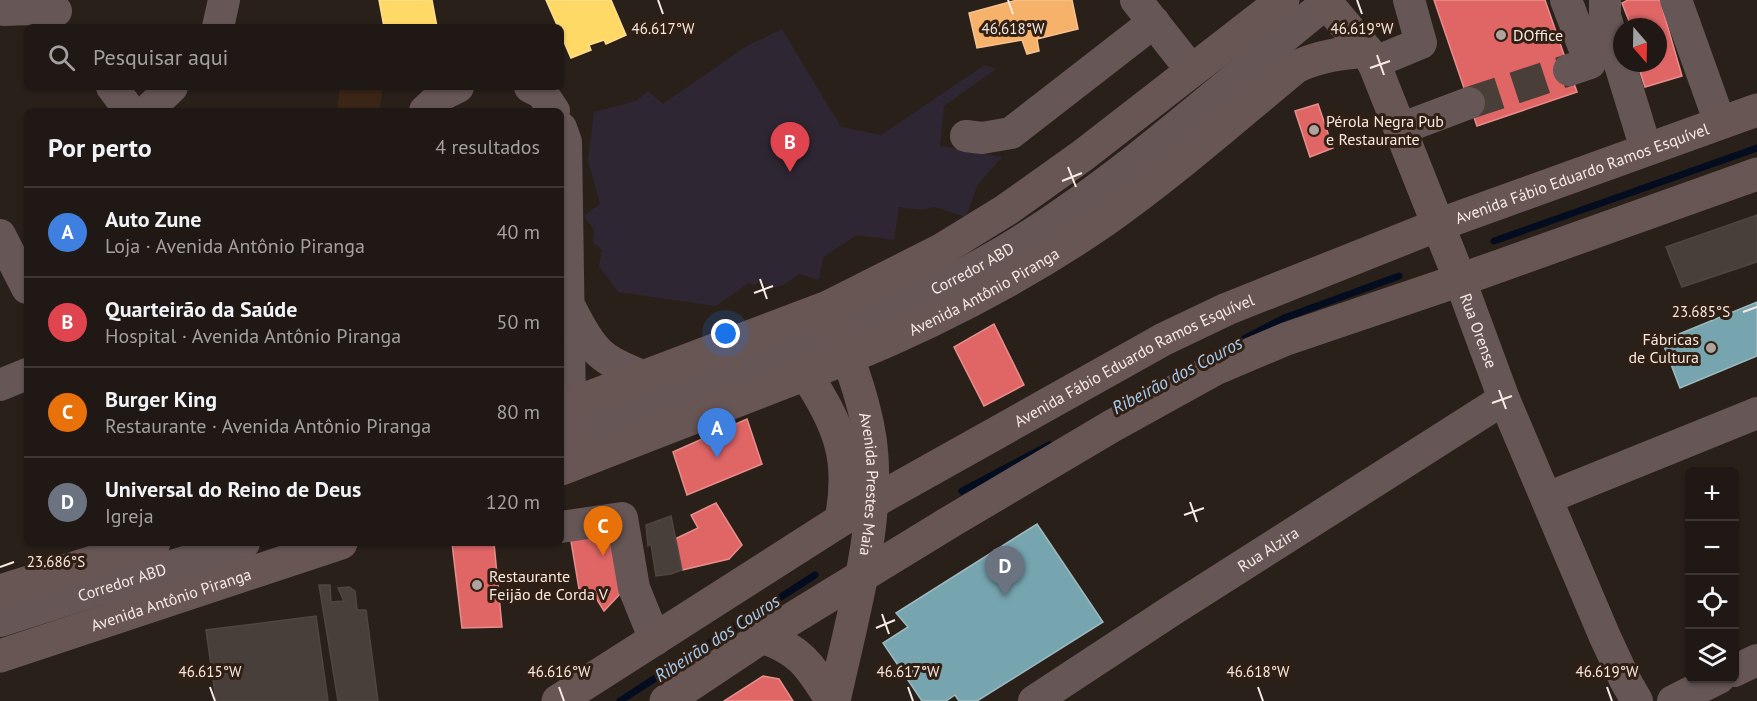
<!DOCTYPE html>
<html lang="pt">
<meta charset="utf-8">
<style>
body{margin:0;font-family:"PT Sans",sans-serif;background:#2d2522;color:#f1f3f6}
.controls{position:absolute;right:18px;bottom:18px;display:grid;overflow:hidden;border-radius:9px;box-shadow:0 2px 4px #0004}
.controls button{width:54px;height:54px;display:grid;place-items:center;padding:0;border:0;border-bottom:2px solid #3d3734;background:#201814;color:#f1f3f6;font:30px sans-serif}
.compass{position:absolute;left:1613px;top:18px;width:54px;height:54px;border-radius:50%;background:#201814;box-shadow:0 2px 4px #0004;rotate:160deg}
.you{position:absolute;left:726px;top:334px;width:21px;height:21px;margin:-15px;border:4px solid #fff;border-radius:50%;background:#1a73e8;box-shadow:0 0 0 9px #1a73e833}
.badge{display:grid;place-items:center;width:39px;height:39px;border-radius:50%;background:#8c9099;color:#fff;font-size:20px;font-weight:700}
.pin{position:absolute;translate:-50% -50px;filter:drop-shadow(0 2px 3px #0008)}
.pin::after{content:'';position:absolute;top:32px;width:21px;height:18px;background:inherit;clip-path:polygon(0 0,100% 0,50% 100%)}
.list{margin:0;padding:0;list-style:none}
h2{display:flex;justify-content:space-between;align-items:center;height:78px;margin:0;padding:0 24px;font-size:26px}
h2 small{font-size:20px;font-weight:400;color:#a2a0a0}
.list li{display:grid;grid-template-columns:39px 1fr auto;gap:18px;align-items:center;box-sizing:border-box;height:90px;padding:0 24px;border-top:2px solid #3d3734}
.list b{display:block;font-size:22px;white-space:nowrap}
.list p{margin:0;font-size:20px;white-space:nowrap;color:#a2a0a0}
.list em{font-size:20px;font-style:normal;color:#a2a0a0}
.icon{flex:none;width:33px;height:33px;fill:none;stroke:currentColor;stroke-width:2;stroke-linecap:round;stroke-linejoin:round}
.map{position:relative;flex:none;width:1757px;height:701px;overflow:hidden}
.search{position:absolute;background:#201814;box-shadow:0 2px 4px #0004;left:24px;top:24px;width:540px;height:66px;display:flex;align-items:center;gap:15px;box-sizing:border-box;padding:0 21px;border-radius:9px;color:#a2a0a0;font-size:22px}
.panel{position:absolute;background:#201814;box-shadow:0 2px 4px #0004;left:24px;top:108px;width:540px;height:438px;border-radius:9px}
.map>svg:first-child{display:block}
</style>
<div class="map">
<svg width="1757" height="701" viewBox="0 0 1757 701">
<rect width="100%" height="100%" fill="#2a201a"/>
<!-- built -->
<path fill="#3b2517" d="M340 87H383L379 111H337Z"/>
<!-- medical -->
<path fill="#2e2632" d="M782 29 841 127 881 135 985 65 996 69 944 106 940 146 1002 157 978 184 966 217 935 207 921 210 899 207 894 240 857 235 823 257 819 280 799 274 785 284 770 289 762 282 753 285 749 283 716 306 618 292 599 266 602 250 593 242 594 230 584 216 600 204 588 161 594 112 636 101 648 91 663 104 745 47Z"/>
<!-- homes -->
<path fill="#ffd966" stroke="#fdde8c" stroke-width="1.5" d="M379 0H432L437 27H384Z
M546 0H611L626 35 606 44 604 40 589 45 591 50 571 58 561 35V27H558Z"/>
<!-- shops -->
<path fill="#e06666" stroke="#e78e8c" stroke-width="1.5" d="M1434 0H1545L1577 92 1477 126Z
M1628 0H1660L1682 76 1645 87 1637 63H1658V27H1626L1625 24 1629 21 1622 3Z
M1318 104 1333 148 1310 157 1295 111Z
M994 324 1024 385 984 406 954 347Z
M747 419 762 464 687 495 673 452Z
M716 503 742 545 729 559 682 570 675 539 698 528 691 515Z
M630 524 636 577 604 611 593 593 580 595 570 535Z
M452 543H494L502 627 462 628Z
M763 676 779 679 793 701H724Z"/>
<!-- health -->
<path fill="#f6b26b" stroke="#f6c38f" stroke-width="1.5" d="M1072 0 1078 29 1037 39 1039 51 1027 54 1022 40 977 48 969 13 1017 0Z"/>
<!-- public -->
<path fill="#76a5af" stroke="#9dbabf" stroke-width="1.5" d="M1757 302V356L1680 388 1662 341Z
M1037 524 1103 622 977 701H959L955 695 946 701H922L883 643 908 627 896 613Z"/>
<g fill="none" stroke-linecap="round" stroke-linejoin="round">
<!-- stream -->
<path stroke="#040d1f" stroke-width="7" d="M1494 241 1757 148
M1238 342 1284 318 1399 276
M962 491 1049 445
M620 701 815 575"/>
</g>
<!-- building -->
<path fill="#483f3a" stroke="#4f4641" stroke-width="1.5" d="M1757 215V262L1682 287 1666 247Z
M671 516 682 570 671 574 656 576 651 544 648 546 646 525Z
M319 585H330L331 602 344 601 338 588 349 587 355 591 357 610H366L378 701H338Z
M316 616 328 701H216L206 630Z"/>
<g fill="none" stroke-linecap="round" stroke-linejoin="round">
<!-- minor-tunnel -->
<path stroke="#493e38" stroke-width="32" stroke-dasharray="32 16" stroke-linecap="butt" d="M1469 103 1569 70"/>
<!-- minor -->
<g stroke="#665656" stroke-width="32">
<path d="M1136 0 1192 71"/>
<path d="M1566 0 1590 63 1569 70"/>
<path d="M1605 0V16L1646 149"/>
<path d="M1676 0 1720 123"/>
<path d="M4 10 29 9 56 11"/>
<path d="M218 27 224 0"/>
<path d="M1373 63 1421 43 1409 0"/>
<path d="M112 87 130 111"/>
<path d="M530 87 542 93 554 111"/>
<path d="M147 111 172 87"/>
<path d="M425 111 442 95 458 87"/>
<path d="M561 128 566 142 570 405"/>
<path d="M1400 129 1469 103"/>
<path d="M966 136 982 138 1011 133 1154 22"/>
<path d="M0 235 27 288"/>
<path id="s1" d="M1460 280 1504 399 1605 637 1625 680 1637 701"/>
<path d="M571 309C593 353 600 359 645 377"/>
<path d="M0 385 27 374"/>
<path id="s2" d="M561 435C621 414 680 391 739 369 838 332 938 294 1027 237 1135 168 1230 80 1330 0"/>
<path d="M1547 498 1757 413"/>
<path d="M561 527 622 518 634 588 655 640"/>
<path id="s3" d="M0 621 244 543"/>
<path d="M1734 671 1757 660"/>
<path id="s4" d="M1034 701 1174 609 1504 399"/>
<path d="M1673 701 1719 678"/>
</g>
<!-- major -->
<g stroke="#685655" stroke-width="33">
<path d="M1324 0 1367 51 1375 66 1460 280"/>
<path id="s5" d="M828 307C845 349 863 393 870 438 882 519 851 621 834 701"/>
<path d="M806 374C839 426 853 457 841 520"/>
<path d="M561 408 828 307 941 250 1006 210 1082 156 1283 0"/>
<path d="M561 452C573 439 570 421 570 405"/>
<path id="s6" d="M561 469 847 358C937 321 1024 276 1104 221 1171 174 1233 119 1296 67 1319 56 1342 53 1367 51"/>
<path d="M0 591 154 543"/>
<path d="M762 637C802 650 811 668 832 701"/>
<path id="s7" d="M0 656 341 543"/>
<path id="s8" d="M558 701 841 520 1164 339 1227 309 1438 225 1757 110"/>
<path d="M666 701 762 637 955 519 1112 426 1215 369 1286 339 1460 280 1757 174"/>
</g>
</g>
<!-- ticks -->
<path fill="none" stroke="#f7eae3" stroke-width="2" d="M658 0 663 14M1008 0 1013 14M1357 0 1362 14M1377 55 1384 75M1370 68 1390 61M1068 167 1076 187M1062 181 1082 173M760 279 767 299M754 293 773 286M1743 312 1757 307M1499 390 1506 409M1492 403 1512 396M1190 502 1197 522M1184 515 1204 508M0 567 14 562M882 614 889 634M876 628 895 620M210 687 215 701M559 687 564 701M908 687 913 701M1258 687 1263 701M1607 687 1612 701"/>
<!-- markers -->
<g fill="#afa39d" stroke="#311f13" stroke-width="2">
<circle cx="1501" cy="35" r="6"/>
<circle cx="1314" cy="130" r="6"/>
<circle cx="1711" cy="348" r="6"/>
<circle cx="477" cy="585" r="6"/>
</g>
<g text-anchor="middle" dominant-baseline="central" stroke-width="6" stroke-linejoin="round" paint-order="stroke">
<!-- poi labels -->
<g font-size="16" fill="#f7eae3" stroke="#311f13" text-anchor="start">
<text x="1513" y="35">DOffice</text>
<text x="1326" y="121">Pérola Negra Pub<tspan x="1326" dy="18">e Restaurante</tspan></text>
<text x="1699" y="339" text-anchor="end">Fábricas<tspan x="1699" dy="18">de Cultura</tspan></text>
<text x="489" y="576">Restaurante<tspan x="489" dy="18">Feijão de Corda V</tspan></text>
</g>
<!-- street labels -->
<g font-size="16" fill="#f7eae3" stroke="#311f13">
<text stroke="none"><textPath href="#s8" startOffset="1156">Avenida Fábio Eduardo Ramos Esquível</textPath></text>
<text stroke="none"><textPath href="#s2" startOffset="444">Corredor ABD</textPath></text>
<text stroke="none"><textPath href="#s6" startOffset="459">Avenida Antônio Piranga</textPath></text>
<text stroke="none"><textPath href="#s1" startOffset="54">Rua Orense</textPath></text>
<text stroke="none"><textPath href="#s8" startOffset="670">Avenida Fábio Eduardo Ramos Esquível</textPath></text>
<text stroke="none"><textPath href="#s5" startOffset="184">Avenida Prestes Maia</textPath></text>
<text stroke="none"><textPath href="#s4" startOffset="279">Rua Alzira</textPath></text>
<text stroke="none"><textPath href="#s3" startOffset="128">Corredor ABD</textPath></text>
<text stroke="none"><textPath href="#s7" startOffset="180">Avenida Antônio Piranga</textPath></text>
</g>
<!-- water labels -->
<g font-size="18" font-style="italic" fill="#a3cdf3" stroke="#311f13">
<text transform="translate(1177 375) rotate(-28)">Ribeirão dos Couros</text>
<text transform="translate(717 638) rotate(-33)">Ribeirão dos Couros</text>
</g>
</g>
<g font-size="15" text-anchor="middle" fill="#f7eae3" stroke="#311f13" stroke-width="6" stroke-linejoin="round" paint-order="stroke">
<text x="663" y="34">46.617°W</text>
<text x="1013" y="34">46.618°W</text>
<text x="1362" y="34">46.619°W</text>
<text x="1701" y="317">23.685°S</text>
<text x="56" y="567">23.686°S</text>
<text x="210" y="677">46.615°W</text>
<text x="559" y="677">46.616°W</text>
<text x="908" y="677">46.617°W</text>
<text x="1258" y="677">46.618°W</text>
<text x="1607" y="677">46.619°W</text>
</g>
</svg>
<div class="controls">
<button>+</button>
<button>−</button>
<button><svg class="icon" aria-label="locate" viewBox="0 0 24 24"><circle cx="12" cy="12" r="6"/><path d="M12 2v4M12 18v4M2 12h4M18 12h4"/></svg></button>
<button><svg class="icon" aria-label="layers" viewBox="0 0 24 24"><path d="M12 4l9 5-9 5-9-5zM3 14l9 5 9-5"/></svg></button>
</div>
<svg class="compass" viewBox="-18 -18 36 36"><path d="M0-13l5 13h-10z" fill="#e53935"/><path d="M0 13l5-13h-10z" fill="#a2a0a0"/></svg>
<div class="you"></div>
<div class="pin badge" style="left:717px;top:458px;background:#3f7fe0">A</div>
<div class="pin badge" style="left:790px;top:172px;background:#e0444e">B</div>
<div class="pin badge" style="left:603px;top:556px;background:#e8710a">C</div>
<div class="pin badge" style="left:1005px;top:596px;background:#6b7280">D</div>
<div class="search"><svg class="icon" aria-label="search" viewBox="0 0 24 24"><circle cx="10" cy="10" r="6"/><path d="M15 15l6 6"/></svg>Pesquisar aqui</div>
<section class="panel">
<h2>Por perto<small>4 resultados</small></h2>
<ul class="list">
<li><span class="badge" style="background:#3f7fe0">A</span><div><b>Auto Zune</b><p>Loja · Avenida Antônio Piranga</p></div><em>40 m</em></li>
<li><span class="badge" style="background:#e0444e">B</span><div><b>Quarteirão da Saúde</b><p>Hospital · Avenida Antônio Piranga</p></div><em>50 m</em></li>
<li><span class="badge" style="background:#e8710a">C</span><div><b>Burger King</b><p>Restaurante · Avenida Antônio Piranga</p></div><em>80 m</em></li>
<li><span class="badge" style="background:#6b7280">D</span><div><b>Universal do Reino de Deus</b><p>Igreja</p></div><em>120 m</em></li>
</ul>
</section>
</div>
